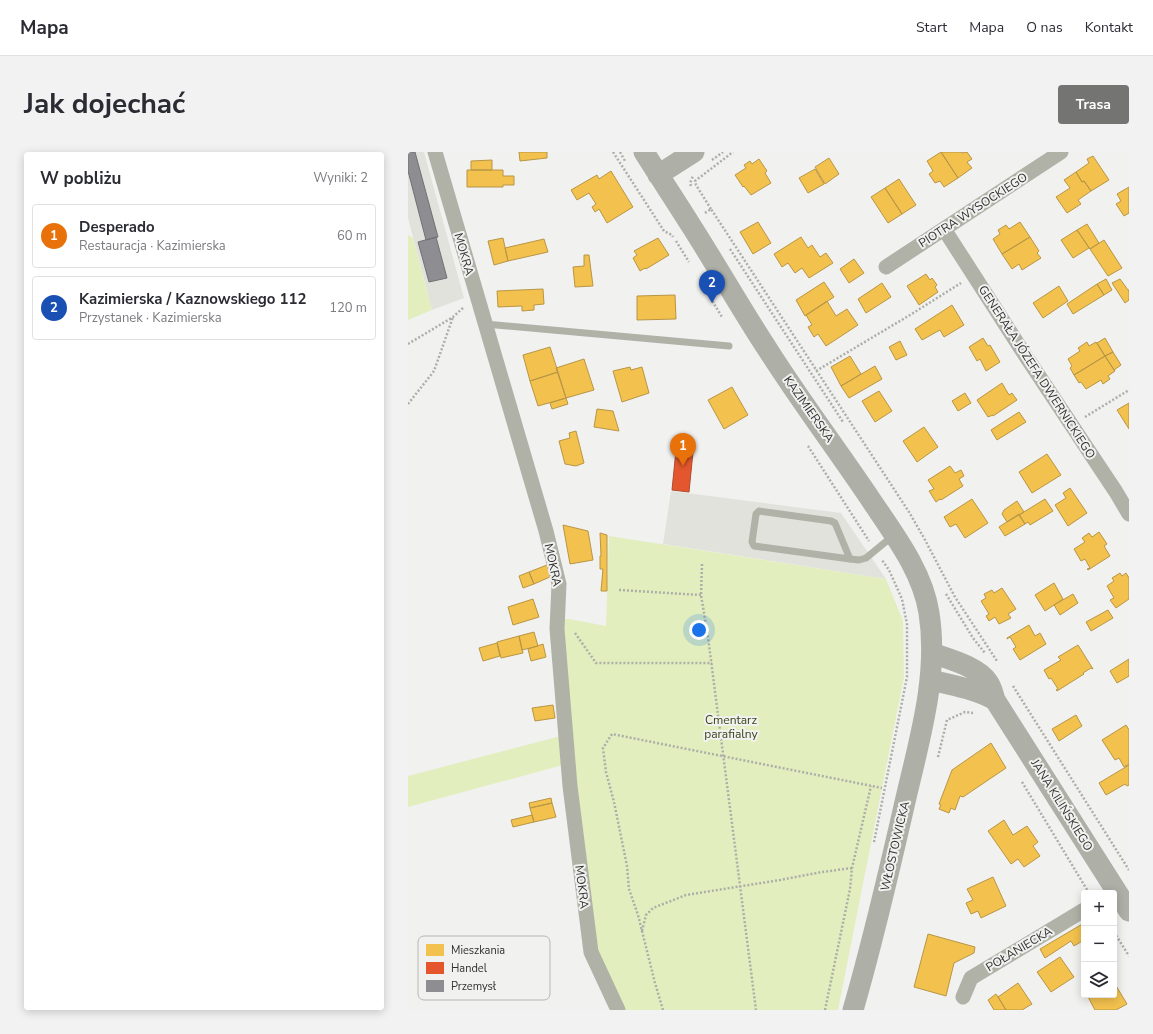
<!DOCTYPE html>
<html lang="pl">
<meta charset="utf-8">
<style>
body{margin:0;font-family:"Nunito Sans",sans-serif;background:#f2f2f3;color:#2b2b33}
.controls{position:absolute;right:12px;bottom:12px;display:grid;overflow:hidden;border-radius:4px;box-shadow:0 2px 10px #0003}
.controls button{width:36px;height:36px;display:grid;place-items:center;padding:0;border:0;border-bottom:1px solid #e1e1e2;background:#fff;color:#2b2b33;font:20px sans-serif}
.you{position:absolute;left:291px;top:478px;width:14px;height:14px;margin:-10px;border:3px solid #fff;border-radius:50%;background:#1a73e8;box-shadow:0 0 0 6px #1a73e833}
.badge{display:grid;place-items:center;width:26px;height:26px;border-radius:50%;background:#747473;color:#fff;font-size:13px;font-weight:700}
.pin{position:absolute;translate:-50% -33px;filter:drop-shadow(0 1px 2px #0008)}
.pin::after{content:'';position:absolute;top:21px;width:14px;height:12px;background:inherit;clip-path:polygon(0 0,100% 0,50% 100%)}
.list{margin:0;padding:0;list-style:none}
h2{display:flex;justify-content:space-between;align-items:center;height:52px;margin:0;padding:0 16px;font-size:17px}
h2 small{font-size:13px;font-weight:400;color:#7c7c81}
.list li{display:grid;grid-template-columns:26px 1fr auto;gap:12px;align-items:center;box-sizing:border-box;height:64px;margin:0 8px 8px;padding:0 8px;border:1px solid #e1e1e2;border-radius:4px}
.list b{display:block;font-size:15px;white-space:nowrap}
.list p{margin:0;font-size:13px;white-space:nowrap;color:#7c7c81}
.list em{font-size:13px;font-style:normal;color:#7c7c81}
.icon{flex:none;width:22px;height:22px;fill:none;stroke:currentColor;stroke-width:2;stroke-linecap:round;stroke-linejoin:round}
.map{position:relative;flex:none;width:721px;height:858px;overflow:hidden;border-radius:4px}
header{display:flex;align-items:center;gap:24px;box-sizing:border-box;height:56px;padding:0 20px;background:#fff;border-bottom:1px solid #e1e1e2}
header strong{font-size:19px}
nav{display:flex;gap:22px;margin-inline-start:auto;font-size:14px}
.intro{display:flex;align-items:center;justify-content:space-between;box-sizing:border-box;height:96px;padding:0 24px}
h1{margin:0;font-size:28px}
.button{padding:10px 18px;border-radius:4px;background:#747473;color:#fff;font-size:14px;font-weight:700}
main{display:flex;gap:24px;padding:0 24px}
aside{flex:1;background:#fff;border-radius:4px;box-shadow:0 2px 10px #0003}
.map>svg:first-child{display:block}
</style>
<header>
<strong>Mapa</strong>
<nav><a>Start</a><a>Mapa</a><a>O nas</a><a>Kontakt</a></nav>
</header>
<div class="intro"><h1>Jak dojechać</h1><a class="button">Trasa</a></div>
<main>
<aside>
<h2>W pobliżu<small>Wyniki: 2</small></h2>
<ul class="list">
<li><span class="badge" style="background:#e8710a">1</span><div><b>Desperado</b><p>Restauracja · Kazimierska</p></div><em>60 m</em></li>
<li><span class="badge" style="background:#1a4fb4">2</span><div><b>Kazimierska / Kaznowskiego 112</b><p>Przystanek · Kazimierska</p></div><em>120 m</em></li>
</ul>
</aside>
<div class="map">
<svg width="721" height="858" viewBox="0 0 721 858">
<rect width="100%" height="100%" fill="#f1f1f0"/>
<!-- built -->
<path fill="#e1e2dc" d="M0 0H16L56 146 24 158 0 66Z
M263 339 433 361 478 427 255 392Z"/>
<!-- green -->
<path fill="#e2eebe" d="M0 83 5 86 24 158 0 168Z
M201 384 478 427 495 469 496 525 430 858H216L183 791 152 467H161L198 474Z
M153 584 155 613 0 655V624Z"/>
<!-- homes -->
<path fill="#f2c14e" stroke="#b89645" d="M111 0H139V6L112 9Z
M533 0H553L554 1 559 0 564 7 559 10 564 16 550 26Z
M533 0 550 26 536 35 532 29 527 31 521 22 525 19 519 9Z
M685 4 701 28 683 39 676 29 674 30 668 20 681 11 679 7Z
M421 6 431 22 417 32 407 15Z
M351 7 359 19 357 21 363 31 343 43 336 34 335 35 327 23 338 16 336 13 342 9 344 12Z
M84 8V18H63V9Z
M407 17 416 32 400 41 391 26Z
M59 18H95V24H106V33H95V35H59Z
M203 19 225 55 199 71 191 57 187 60 184 55 188 52 181 41 169 48 163 38 189 23 191 27Z
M668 20 674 30 676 29 683 39 670 48 673 52 659 61 648 45 662 36 656 28Z
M491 27 508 53 494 62 477 36Z
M721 35V61L716 64 708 52 713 49 709 42Z
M477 36 494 62 480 71 463 45Z
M350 70 363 91 345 102 332 80Z
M612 70 622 85 594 102 585 87 592 82 590 78 598 73 601 77Z
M679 72 691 91 682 97 669 78Z
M669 78 681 96 665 106 653 88Z
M393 85 400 96 404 93 412 105 418 101 425 111 401 126 394 116 387 121 380 111 374 115 366 102Z
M622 85 631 99 629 101 633 106 614 118 611 112 604 117 594 102Z
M95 86 100 109 86 113 80 89Z
M250 86 261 103 238 117 237 116 232 119 225 106 229 103 226 99Z
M136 87 140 100 100 109 97 96Z
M696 88 714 116 700 124 682 97Z
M176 103H181L185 134 167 135 165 115 176 114Z
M446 107 456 121 441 131 432 117Z
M518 122 522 128 524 126 529 133 527 135 530 140 511 153 499 134Z
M698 127 704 138 696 143 689 132Z
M712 127 720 138H721V148L717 151 704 131Z
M416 130 426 145 397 164 388 148Z
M474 131 483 145 458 161 450 147Z
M689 132 696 143 665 162 659 152Z
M651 134 660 149 635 166 625 151Z
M135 137 136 152 126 153V158L114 159V154L90 155 89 139Z
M267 143 268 167 229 168V144Z
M419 149 428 164 439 157 450 173 418 194 410 182 406 185 400 175 404 173 398 163Z
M544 153 556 173 536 185 532 178 514 188 507 177Z
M575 186 580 194 582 193 592 210 578 219 572 207 569 209 561 195Z
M697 186 705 200 697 204 689 191Z
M492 189 499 203 488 208 481 195Z
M679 190 681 194 688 190 697 204 666 223 662 216 664 214 660 207 672 199 670 196Z
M142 195 150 220 122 229 115 203Z
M705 200 713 213 706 218 697 204Z
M442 204 453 222 433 234 423 215Z
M697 204 707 219 700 224 702 227 695 232 693 228 678 237 673 230 671 231 666 223Z
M176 207 186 238 158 246 148 216Z
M467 214 474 227 441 246 433 234Z
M222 215 223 218 234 215 241 241 214 250 205 219Z
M150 220 158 246 130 254 122 229Z
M594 231 601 243 604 241 609 248 585 264V263L580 265 569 248Z
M324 235 340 263 316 277 300 248Z
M471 239 484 259 467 270 454 249Z
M557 241 563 251 550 259 544 249Z
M158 246 160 252 144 257 142 251Z
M721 251V277L709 258Z
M189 257 205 259 211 279 186 275Z
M611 260 618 270 589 288 583 278Z
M516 275 530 295 509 310 495 289Z
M168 279 176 311 168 314 157 312 151 289 162 286 161 281Z
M639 302 653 323 624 341 611 320Z
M542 314 547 321 553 318 556 324 551 327 555 334 533 348 532 347 528 350 521 339 526 337 520 328Z
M662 336 679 361 660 374 647 353 658 346 655 341Z
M564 347 580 371 557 386 548 372 542 375 536 365Z
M637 347 645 359 622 373 620 370 617 372 611 363Z
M609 349 616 360 599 370 594 362 596 358Z
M611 362 617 372 597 384 591 375Z
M155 373 180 379 185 408 162 412Z
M691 380 699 392 696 394 702 404 680 418 679 417 682 416 677 407 673 409 666 397 677 390 674 386 681 381 684 385Z
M192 381 199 383V439H193L195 417H192V404H193Z
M139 413 144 424 126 432 121 420Z
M121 420 126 432 115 436 111 424Z
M712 421 714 424 718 421 721 426V447L708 456 702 448 706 446 699 434 706 429 704 426Z
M646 431 655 447 637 459 627 443Z
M594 436 608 457 600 462 603 466 591 472 587 465 581 469 578 464 581 462 573 449 578 446 576 442 584 438 586 441Z
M665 442 670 451 652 463 646 453Z
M125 447 131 465 105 473 100 455Z
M700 458 705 466 683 479 678 470Z
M621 473 627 484 632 481 638 492 612 508 605 497 608 495 602 485 599 487V486Z
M126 480 130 494 114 498 111 484Z
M111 484 115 501 93 506 89 490Z
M89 491 92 504 75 509 71 496Z
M135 492 138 505 123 509 120 497Z
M670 493 685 517 683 516 675 521 676 522 649 539 648 538 650 537 643 526 641 527 636 518 653 508 650 505Z
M721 507V524L709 531 702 519Z
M145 553 147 566 127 569 124 556Z
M668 563 674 574 651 589 644 577Z
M718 573 721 578V612L716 615 711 606 707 608 694 588Z
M583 591 598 616 555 645 552 644 547 658 543 656 541 661 531 657 533 653 531 652 544 618Z
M721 613V633L719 634 717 632 698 643 691 631Z
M143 646 144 651 122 656 121 651Z
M144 651 148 665 126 670 122 656Z
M124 663 126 670 105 675 103 668Z
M596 668 605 683 619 674 630 690 625 694 632 704 616 715 610 707 603 712 580 679Z
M585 725 598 754 573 766 570 759 563 762 558 751 565 748 559 737Z
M676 771V788L666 794 663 789 637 806 632 797Z
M520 782 567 795 566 801 546 811 538 844 506 835Z
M652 805 666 825 643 840 629 820Z
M610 831 624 852 614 858H598L590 845Z
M707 832 719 852 708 858H687L679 843H706V833Z
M588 842 590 845 598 858H586L580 848Z"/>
<!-- shops -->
<path fill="#e4572e" stroke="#ae4c2f" d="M269 288 286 290 281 340 264 338Z"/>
<!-- industry -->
<path fill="#8d8d92" stroke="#717175" d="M0 0H7L30 85 18 88 0 19Z
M28 85 39 126 21 130 10 90Z"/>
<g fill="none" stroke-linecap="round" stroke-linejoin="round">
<!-- path -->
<path stroke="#acafa8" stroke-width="2.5" stroke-dasharray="2 2" stroke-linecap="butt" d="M205 0 256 79 264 83 265 85
M212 0 217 9
M304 8 315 0
M283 34 282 31 285 24
M303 57 288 33 287 29 325 0
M297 61 303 57 501 360 516 386 547 445 589 509
M268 89 281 110
M322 97 435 270
M294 132 314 165
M0 192 45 165 56 155
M408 219 502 163 553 131
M0 252 26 219 45 165
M677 265 721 238
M400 294 461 389
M294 412 293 443 300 485 348 858
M211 438 293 443
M538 442 565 486 577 501
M167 481 188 511H304
M605 534 721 718
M530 605 539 568 557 560 565 561
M614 630 681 741
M466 690 499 525V472L494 447 481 418 474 408
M234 779 238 763 245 756 278 743 372 728 414 720 444 716
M706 780 721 804
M255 858 247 831 230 763 221 737 219 714 206 650 198 620 195 596 204 582 474 636
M417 858 442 737 444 716 463 634"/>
<!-- lane -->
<path stroke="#b0b2a8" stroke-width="7" d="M77 172 321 194
M442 407 427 371 423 369 351 359 348 362 344 390 346 394 442 407 451 408 458 406 486 383"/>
<!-- street -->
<path stroke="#b0b2a8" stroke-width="15" d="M27 0 138 379 151 432 149 477 162 634 183 800 210 858
M536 77 617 203 708 340 721 362
M478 115 653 0
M555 845 563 826 676 758"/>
<!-- secondary -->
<path stroke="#aeb0a7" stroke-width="21" d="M236 0C251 24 267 48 282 72 309 114 333 157 360 198 393 250 431 300 465 351 488 385 515 421 521 461 531 524 511 589 497 650 481 720 465 789 445 858
M250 23 286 0
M524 501C541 507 571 515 580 530 584 535 585 542 587 548L721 759
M522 528C544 533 567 537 587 548"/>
</g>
<g text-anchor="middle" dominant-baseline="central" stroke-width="4" stroke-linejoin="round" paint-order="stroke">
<!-- street labels -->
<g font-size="12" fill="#303130" stroke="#f1f2ef">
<text transform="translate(565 58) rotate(-33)">PIOTRA WYSOCKIEGO</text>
<text transform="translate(56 102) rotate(74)">MOKRA</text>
<text transform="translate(629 220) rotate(57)">GENERAŁA JÓZEFA DWERNICKIEGO</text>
<text transform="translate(401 257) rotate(55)">KAZIMIERSKA</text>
<text transform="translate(145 413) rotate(78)">MOKRA</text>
<text transform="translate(654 653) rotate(58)">JANA KILIŃSKIEGO</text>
<text transform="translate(487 694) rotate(-77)">WŁOSTOWICKA</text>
<text transform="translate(174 735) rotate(83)">MOKRA</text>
<text transform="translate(611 797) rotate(-31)">POŁANIECKA</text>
</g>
<!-- park labels -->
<g font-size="12" fill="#39431c" stroke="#f1f2ef">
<text x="323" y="568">Cmentarz<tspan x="323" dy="14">parafialny</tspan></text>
</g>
</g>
<!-- legend -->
<rect x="10" y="784" width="132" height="64" rx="6" fill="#f1f2ef" stroke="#b7b8b6" stroke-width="1"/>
<rect x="18" y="792" width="18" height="12" fill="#f2c14e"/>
<rect x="18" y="810" width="18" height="12" fill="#e4572e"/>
<rect x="18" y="828" width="18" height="12" fill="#8d8d92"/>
<g font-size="11" fill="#303130">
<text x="43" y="802">Mieszkania</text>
<text x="43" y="820">Handel</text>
<text x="43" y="838">Przemysł</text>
</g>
</svg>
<div class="controls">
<button>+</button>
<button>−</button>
<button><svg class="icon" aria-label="layers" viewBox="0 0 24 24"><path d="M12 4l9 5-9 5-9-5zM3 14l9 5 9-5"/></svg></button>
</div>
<div class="you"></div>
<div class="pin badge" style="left:275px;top:314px;background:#e8710a">1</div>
<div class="pin badge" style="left:304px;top:151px;background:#1a4fb4">2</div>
</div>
</main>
